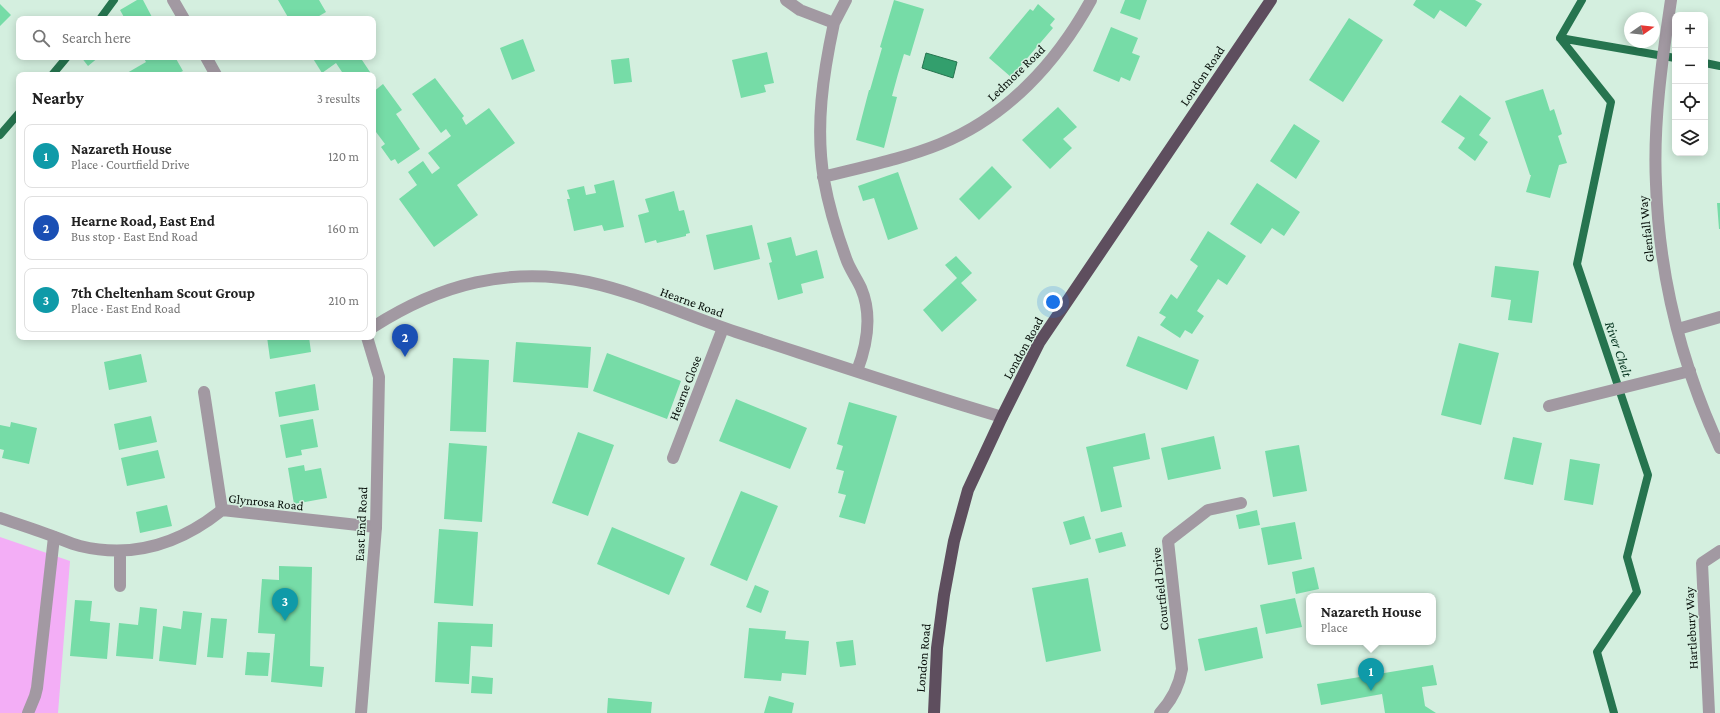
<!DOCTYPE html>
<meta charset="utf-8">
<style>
body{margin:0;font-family:"Crimson Pro",serif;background:#f2f2f2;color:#222}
.controls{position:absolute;right:12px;top:12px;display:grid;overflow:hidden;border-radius:8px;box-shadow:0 2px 10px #0003}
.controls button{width:36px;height:36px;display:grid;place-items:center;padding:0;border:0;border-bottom:1px solid #e0e0e0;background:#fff;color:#222;font:20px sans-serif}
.compass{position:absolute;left:1624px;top:12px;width:36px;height:36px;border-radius:50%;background:#fff;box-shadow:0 2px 10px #0003;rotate:76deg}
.you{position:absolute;left:1053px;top:302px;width:14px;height:14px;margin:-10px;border:3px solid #fff;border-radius:50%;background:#1a73e8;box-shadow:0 0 0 6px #1a73e833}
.badge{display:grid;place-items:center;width:26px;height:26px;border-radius:50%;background:#2563eb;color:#fff;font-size:13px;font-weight:700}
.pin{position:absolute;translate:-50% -33px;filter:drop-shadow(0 1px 2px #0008)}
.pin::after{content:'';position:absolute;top:21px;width:14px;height:12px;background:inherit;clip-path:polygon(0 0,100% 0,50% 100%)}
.popup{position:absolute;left:1306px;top:593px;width:130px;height:52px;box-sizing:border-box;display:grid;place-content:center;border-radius:8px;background:#fff;filter:drop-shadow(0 1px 3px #0005);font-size:13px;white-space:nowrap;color:#767676}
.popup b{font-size:15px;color:#222}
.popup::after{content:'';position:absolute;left:50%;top:100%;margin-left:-8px;border:8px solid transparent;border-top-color:#fff}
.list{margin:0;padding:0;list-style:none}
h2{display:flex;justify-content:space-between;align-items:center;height:52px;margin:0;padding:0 16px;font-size:17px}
h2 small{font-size:13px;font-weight:400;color:#767676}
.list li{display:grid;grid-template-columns:26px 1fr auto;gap:12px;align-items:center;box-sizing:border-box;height:64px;margin:0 8px 8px;padding:0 8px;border:1px solid #e0e0e0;border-radius:8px}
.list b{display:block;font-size:15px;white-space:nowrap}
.list p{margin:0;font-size:13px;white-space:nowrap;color:#767676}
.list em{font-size:13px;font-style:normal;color:#767676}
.icon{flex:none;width:22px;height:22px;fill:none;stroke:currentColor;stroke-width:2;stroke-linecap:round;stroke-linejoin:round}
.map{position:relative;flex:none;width:1720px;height:713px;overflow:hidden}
.search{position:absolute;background:#fff;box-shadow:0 2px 10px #0003;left:16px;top:16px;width:360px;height:44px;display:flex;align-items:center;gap:10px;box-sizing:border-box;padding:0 14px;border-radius:8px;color:#767676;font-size:15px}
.panel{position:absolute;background:#fff;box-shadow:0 2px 10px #0003;left:16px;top:72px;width:360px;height:268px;border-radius:8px}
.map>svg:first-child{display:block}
</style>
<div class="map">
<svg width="1720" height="713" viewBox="0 0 1720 713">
<rect width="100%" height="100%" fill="#d4efdf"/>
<!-- green -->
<path fill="#f3aef6" d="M0 537 70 561 58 713H0Z"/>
<!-- water -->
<path fill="#339f6d" stroke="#26744f" d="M926 53 957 62 953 78 922 68Z"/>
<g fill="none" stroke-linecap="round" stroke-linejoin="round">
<!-- stream -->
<path stroke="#26744f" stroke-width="8" d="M1582 0 1560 38 1611 102 1577 264 1648 475 1627 557 1637 592 1597 652 1614 713
M100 19 114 0
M1560 38 1675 58
M1705 63 1720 66
M52 75 67 57
M0 135 19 113"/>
</g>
<!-- building -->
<path fill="#76dca7" d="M137 0H143L153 19H125L120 10Z
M278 0H319L326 12 314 19H289Z
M894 0 924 9 910 56 904 54 898 74 892 96 897 97 884 148 856 140 869 90H870L882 48 880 47Z
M1125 0H1147L1140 20 1120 13Z
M1416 0H1475L1482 4 1466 27 1440 10 1434 19 1413 5Z
M0 4 11 15 0 26Z
M1038 4 1055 19 1050 25 1053 28 1011 77 989 58 1030 9 1033 11Z
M1349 18 1383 40 1343 102 1309 80Z
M1111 27 1138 38 1132 53 1140 56 1130 81 1121 77 1119 82 1093 71Z
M523 39 535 71 512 80 500 48Z
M767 52 774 83 764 85 766 92 741 98 732 60Z
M81 57H99L88 66Z
M143 57H175L183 71 175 75H128L127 73 146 62Z
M312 57H360L372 75H344L336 63 322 73Z
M629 58 632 82 614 84 611 60Z
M435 78 464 116 462 118 466 125 489 108 515 143 457 185 478 215 434 247 399 199 417 185 408 172 423 161 432 174 440 168 428 153 451 136 446 129 441 133 412 94Z
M383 84 402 110 396 114 420 149 398 164 395 159 391 161 381 147 385 144 373 128V92Z
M1543 89 1550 111 1554 109 1562 134 1558 136 1567 163 1559 165 1550 198 1526 192 1531 175H1530L1505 101Z
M1460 95 1491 118 1479 135 1488 142 1475 161 1458 148 1465 138 1441 122Z
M1058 107 1077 127 1063 139 1072 148 1050 169 1022 140Z
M1294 124 1320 141 1296 179 1270 161Z
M992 166 1012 187 979 220 959 199Z
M898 172 918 229 888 240 874 198 863 201 858 186Z
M614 180 624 227 604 231 602 225 574 231 567 199H570L567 190 584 186 586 195 596 193 594 185Z
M1257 183 1300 212 1284 236 1272 228 1261 244 1230 224Z
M674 191 679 211 684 210 690 233 686 234V236L657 243 656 240 645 243 638 215 649 212 645 199Z
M1717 203H1720V229H1719Z
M752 225 760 259 714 270 706 235Z
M1208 231 1246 256 1227 285 1218 279 1197 311 1204 316 1192 334 1185 330 1180 338 1160 325 1166 317 1159 313 1171 294 1177 299 1198 266 1190 260Z
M791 237 796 256 817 250 824 278 801 284 803 293 778 300 769 263 772 262 767 243Z
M956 256 972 273 961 283 977 300 942 332 923 310 957 278 945 265Z
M1495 266 1539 271 1532 323 1508 320 1511 300 1491 297Z
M1138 336 1199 360 1187 390 1126 366Z
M267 337H309L311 352 270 359Z
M516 342 591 347 588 388 513 382Z
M1459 343 1499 353 1481 425 1441 415Z
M607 353 681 381 667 419 593 391Z
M141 354 147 382 109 390 104 362Z
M453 358 489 360 486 432 450 431Z
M315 384 319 410 279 417 275 392Z
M736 399 807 428 790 469 719 441Z
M849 402 897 416 865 524 839 517 846 495 838 493 844 471 836 469 843 446 837 444Z
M151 416 157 442 119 450 114 424Z
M313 419 318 447 301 450 302 455 286 458 280 425Z
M11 422 37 428 29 464 2 458 4 450 0 449V425L10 427Z
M578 432 614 445 588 516 552 503Z
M1145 433 1150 459 1113 467 1122 507 1101 512 1086 447Z
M1214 436 1221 469 1168 480 1161 448Z
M1513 437 1542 443 1533 485 1504 479Z
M449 443 487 446 482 522 444 519Z
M1299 445 1307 491 1273 497 1265 451Z
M158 450 165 478 127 486 121 458Z
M1570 459 1600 464 1593 505 1564 500Z
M304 465 305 471 321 468 327 498 294 504 288 468Z
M741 491 778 506 747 581 710 565Z
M167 505 172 526 140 533 136 512Z
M1257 510 1260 525 1239 529 1236 515Z
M1084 516 1091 539 1070 545 1063 522Z
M1295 522 1302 559 1268 565 1261 528Z
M612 527 685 558 669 595 597 564Z
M439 529 478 532 473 606 434 603Z
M1122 532 1126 546 1099 553 1095 539Z
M279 566 312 567 310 666 324 667 322 687 271 682 275 634 258 633 262 579 279 580Z
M1314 567 1319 589 1296 594 1292 572Z
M1088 578 1101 651 1046 662 1032 588Z
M755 585 769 591 761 613 746 607Z
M1295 598 1302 627 1266 634 1260 605Z
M75 600 92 601 90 621 110 623 107 659 70 656Z
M140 607 157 609 153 659 116 656 119 623 138 625Z
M183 611 202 613 196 665 159 661 163 626 181 629Z
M211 618 227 619 223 658 207 657Z
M438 622 493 624 492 647 471 646 469 684 435 682Z
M1257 627 1263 658 1205 671 1198 639Z
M749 628 786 631 785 639 809 641 806 675 782 673 781 681 744 678Z
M853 640 856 665 840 667 836 642Z
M247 652 270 653 268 676 245 675Z
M1433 665 1437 685 1422 687 1425 706 1436 713H1385L1382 694 1321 705 1317 684Z
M472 676 493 678 492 694 471 693Z
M769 696 794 703 792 713H764Z
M608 698 652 702 651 713H607Z"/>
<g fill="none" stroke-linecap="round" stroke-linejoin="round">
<!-- service -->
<path stroke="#a299a2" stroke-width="12" d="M204 392 222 510
M28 713 35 696 37 688 54 537"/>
<!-- minor -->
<path stroke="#a299a2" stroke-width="12" d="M786 0 800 10 834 23C823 74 815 127 824 180 829 208 837 234 847 261 851 271 857 279 861 288 873 316 867 345 857 371
M834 23 846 0
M823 177C862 167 903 159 940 144 1007 117 1057 62 1091 0
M1678 329 1720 317
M1549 406 1690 371
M673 458 723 328
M0 518C18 524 37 530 55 537 63 540 72 544 80 546 134 559 181 543 222 510L376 527
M120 551V586
M1160 713C1172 700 1179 687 1182 669L1168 541 1208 510 1241 503
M1709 713 1702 563 1720 551"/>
<!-- tertiary -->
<path stroke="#a299a2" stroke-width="12" d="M173 0 184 19
M1671 0C1662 60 1653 124 1656 184 1659 275 1682 366 1720 448
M206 57 216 75
M373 327C440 284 509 266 588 282 639 293 687 316 736 332 825 361 913 391 1002 417
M361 713 376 527 379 377 367 337"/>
<!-- trunk -->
<path stroke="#5e4e5e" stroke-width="12" d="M934 713 937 648 944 595 954 541 968 490 1002 417 1039 343 1271 0"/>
</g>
<g text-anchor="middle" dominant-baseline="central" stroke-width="3" stroke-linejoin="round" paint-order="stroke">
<!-- street labels -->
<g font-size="13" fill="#060e09" stroke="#d4efdf">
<text transform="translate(1016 73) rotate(-44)">Ledmore Road</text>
<text transform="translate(1202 76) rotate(-56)">London Road</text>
<text transform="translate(1646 229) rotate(-96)">Glenfall Way</text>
<text transform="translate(692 302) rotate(20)">Hearne Road</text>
<text transform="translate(1023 348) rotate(-61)">London Road</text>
<text transform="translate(685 388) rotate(-69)">Hearne Close</text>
<text transform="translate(266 502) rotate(6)">Glynrosa Road</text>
<text transform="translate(361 524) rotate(-87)">East End Road</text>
<text transform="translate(1160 589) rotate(-96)">Courtfield Drive</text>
<text transform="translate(1691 628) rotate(-93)">Hartlebury Way</text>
<text transform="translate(923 658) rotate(-85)">London Road</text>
</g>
<!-- water labels -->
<g font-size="14" font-style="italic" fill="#063520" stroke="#d4efdf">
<text transform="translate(1619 349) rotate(71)">River Chelt</text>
</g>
</g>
</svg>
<div class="controls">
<button>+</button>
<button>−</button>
<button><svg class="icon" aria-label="locate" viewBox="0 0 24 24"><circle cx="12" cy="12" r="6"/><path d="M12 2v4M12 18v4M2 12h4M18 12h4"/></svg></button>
<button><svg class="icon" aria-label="layers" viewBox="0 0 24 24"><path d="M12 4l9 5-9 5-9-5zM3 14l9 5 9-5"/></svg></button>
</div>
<svg class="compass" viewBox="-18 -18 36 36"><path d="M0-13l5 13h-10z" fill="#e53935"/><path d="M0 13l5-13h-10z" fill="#767676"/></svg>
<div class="you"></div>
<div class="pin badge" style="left:1371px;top:691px;background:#0f9aa8">1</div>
<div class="popup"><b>Nazareth House</b>Place</div>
<div class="pin badge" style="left:405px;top:357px;background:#1a4fb4">2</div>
<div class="pin badge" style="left:285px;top:621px;background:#0f9aa8">3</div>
<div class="search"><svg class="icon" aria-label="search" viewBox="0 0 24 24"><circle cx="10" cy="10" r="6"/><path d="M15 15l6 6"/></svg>Search here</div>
<section class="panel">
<h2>Nearby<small>3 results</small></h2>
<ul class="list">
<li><span class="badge" style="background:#0f9aa8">1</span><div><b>Nazareth House</b><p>Place · Courtfield Drive</p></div><em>120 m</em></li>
<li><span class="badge" style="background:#1a4fb4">2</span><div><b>Hearne Road, East End</b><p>Bus stop · East End Road</p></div><em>160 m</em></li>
<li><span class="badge" style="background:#0f9aa8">3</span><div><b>7th Cheltenham Scout Group</b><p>Place · East End Road</p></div><em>210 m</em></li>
</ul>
</section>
</div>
